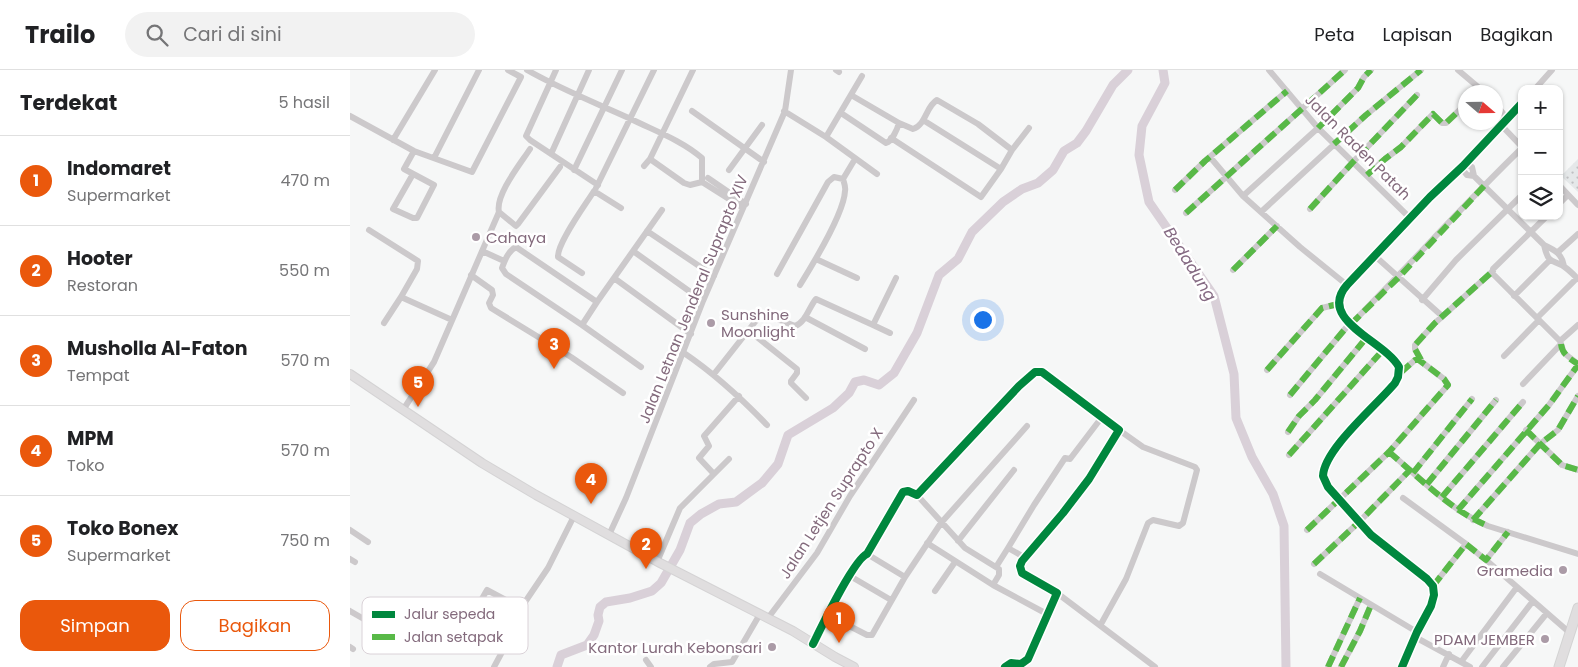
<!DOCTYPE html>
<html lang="id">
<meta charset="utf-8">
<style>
body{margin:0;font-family:Poppins,sans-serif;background:#f2f2f2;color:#202124}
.controls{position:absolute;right:15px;top:15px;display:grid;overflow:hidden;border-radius:10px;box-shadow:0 1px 4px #0004}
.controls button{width:45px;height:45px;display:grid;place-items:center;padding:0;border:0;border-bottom:1px solid #e0e0e0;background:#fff;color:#202124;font:25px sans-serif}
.compass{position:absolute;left:1108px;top:15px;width:45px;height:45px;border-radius:50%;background:#fff;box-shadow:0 1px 4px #0004;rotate:110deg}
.you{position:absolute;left:632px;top:249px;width:18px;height:18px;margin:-12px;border:4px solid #fff;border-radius:50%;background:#1a73e8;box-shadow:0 0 0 8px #1a73e833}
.badge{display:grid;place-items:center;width:32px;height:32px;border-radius:50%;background:#ea580c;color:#fff;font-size:16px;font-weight:700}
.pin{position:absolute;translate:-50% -41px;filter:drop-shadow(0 1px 2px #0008)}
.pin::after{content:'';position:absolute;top:26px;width:18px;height:15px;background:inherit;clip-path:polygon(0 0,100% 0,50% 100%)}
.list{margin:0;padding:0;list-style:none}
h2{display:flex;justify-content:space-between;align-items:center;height:65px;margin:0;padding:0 20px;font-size:21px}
h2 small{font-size:16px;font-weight:400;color:#757577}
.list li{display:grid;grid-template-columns:32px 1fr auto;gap:15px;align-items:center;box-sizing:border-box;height:90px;padding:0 20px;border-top:1px solid #e0e0e0}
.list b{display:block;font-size:19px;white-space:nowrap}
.list p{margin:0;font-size:16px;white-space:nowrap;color:#757577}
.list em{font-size:16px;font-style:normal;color:#757577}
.actions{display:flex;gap:10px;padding:15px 20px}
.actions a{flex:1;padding:11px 0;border:1px solid #ea580c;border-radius:15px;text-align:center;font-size:18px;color:#ea580c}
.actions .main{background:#ea580c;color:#fff}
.icon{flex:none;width:28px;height:28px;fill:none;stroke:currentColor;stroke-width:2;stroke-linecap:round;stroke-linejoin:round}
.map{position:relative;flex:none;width:1228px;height:597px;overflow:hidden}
header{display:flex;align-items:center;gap:30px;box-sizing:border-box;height:70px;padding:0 25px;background:#fff;border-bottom:1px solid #e0e0e0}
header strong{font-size:24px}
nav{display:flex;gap:28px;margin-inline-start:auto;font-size:18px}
.search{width:350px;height:45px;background:#f2f2f2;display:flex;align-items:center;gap:12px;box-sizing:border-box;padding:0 18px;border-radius:28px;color:#757577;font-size:19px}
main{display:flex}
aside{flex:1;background:#fff}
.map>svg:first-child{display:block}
</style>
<header>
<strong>Trailo</strong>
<div class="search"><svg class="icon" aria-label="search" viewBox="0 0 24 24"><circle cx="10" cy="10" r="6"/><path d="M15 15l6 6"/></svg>Cari di sini</div>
<nav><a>Peta</a><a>Lapisan</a><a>Bagikan</a></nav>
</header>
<main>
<aside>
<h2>Terdekat<small>5 hasil</small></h2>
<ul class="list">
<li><span class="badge">1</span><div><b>Indomaret</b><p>Supermarket</p></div><em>470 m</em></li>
<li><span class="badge">2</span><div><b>Hooter</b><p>Restoran</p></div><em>550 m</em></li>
<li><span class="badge">3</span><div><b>Musholla Al-Faton</b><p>Tempat</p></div><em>570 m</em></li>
<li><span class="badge">4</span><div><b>MPM</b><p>Toko</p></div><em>570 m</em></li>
<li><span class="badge">5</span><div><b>Toko Bonex</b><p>Supermarket</p></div><em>750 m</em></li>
</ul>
<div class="actions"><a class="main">Simpan</a><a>Bagikan</a></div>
</aside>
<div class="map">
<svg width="1228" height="597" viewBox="0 0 1228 597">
<defs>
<pattern id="park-dots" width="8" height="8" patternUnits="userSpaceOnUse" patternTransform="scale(1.25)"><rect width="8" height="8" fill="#e5e8e9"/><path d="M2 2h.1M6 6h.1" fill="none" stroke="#bfc0c2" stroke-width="1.8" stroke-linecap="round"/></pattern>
</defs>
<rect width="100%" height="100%" fill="#f6f7f7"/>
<!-- park -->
<path fill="url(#park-dots)" d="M1228 89V122L1211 106Z"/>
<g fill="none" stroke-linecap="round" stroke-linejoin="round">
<!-- river -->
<path stroke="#d9d0d8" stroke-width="9" d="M813 0 815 13 792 56 789 85 799 132 864 226 884 304 886 348 902 387 923 424 934 456 936 597
M207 597 211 585 237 575 244 565 249 551 248 545 250 537 256 532 280 528 302 521 311 513 330 480 340 453 351 444 369 434 386 432 412 413 428 394 438 365 483 338 499 323 505 312 514 310 529 315 544 303 567 263 589 205 608 189 622 162 653 132 672 119 688 113 703 100 714 81 727 73 736 61 763 15 778 0"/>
<defs>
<path id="major" d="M0 304 132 393 186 425 310 493 443 561 485 587 504 597"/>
<path id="highway" d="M1209 597 1228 538"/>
</defs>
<!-- major casing -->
<use href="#major" stroke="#d4d3d4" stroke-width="10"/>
<!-- highway casing -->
<use href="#highway" stroke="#d3d3d3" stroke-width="11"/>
<!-- minor -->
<path stroke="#ccc9cb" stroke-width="6" d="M177 0C210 19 246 33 281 49 305 61 331 70 352 88V112L390 136
M206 0 176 66 180 70 248 115
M486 0 489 2
M919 0 968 58 1060 148
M1108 0 1134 22
M1185 19 1202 0
M1146 34 1158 50
M342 41 414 92
M434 41 476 67 527 104
M491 43 536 73C542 71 547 60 549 53L501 25
M0 46 64 81 122 102 171 7 158 0
M573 50 651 99
M549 53 563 59C576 55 576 36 587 30L628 54 662 80
M1152 56 1172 77
M476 67 512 6
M541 68 631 127 651 99 662 80 679 58
M43 70 85 0
M180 79C171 93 145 125 149 142L166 156 168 154 210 97
M201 84 239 0
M860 87 893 126 950 177 997 215
M84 88 129 0
M300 89 334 113 340 115 352 112
M1115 94 1122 97 1124 106
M294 96 300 89 343 0
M1111 98 1117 105 1124 106
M224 100 272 0
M379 100 412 55
M63 104 43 139 63 148H67L84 115 54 99 64 81
M1017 105 1035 89 1051 77 1083 44 1092 53H1096L1116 34
M1124 106 1194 175C1205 180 1212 184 1214 196
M358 108 396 134
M1209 115 1228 135
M246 118 304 0
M825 120 855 91 937 21
M893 126 968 58 1008 18 1014 7 1021 0
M1209 134 1218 125
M960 139 1003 92 1067 25
M911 142 1016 45 1071 0
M836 143 995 0
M1197 146 1143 199 1142 203 1210 271 1214 283 1228 294
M19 160 68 191 67 199 51 227 102 250
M297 161 364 206
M1194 175C1199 197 1203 188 1216 198 1220 201 1224 205 1228 209
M166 177 247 232 232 255 156 204 152 198C155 190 158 181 166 177Z
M132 181 154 191
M283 181 353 231
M1208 182 1228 164
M1025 186 1092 246
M466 189 507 208
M883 200 927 156
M232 203 208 187C207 173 236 134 244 121L271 138
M427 204 478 112 484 107 493 109
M121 205 142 220 143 225 139 233 141 238 221 287 273 323
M264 208 341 264
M450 215C463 194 494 143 495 121 496 117 494 113 493 109L505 89
M1164 226 1200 190
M1072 230 1106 190 1172 125
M247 232 312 140
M455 247 515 279
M1187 248 1227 208
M34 253 51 227
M1001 254C1059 196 1113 135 1172 78
M232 255 291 297
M523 255 540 263
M398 260 447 299V303L441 311V313L456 328
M1210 271 1228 255
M334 283C365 304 391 328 417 355
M1154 286 1189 250
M1071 290 1065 279V275L1085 253 1143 201
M917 300 972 238 988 234
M364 304 412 243 445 256C456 252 459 237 466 229L523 255 546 208
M1173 314 1211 274
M940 325 1000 253
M53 340 84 292 149 142
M1176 360 1212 395 1228 400
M938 362 949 346 965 330 1017 267
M1039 382C1070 408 1100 440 1138 456L1228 484
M939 385 1033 280
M1063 403 1122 329
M364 404 379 389
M1077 414 1146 330
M567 425 615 478 649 499V505L643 515
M1092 427 1173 332
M1053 428 1116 474
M1108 440 1199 335 1228 295
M1123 450 1190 374 1208 360 1228 326
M0 460 18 472
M957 460 1039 382 1098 315 1094 309 1069 290H1065L1049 304
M259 465 276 428 353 231 435 41 441 0
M608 471 664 400
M577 473 643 515 697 544
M517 484 555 507
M674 487 658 478 684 435 715 388 720 389 752 347
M0 489 5 492
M1136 490 1158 462
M307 492 330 438 364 404 349 388 359 376 354 366 389 326
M964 494 1009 452 1060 400
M646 497 658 478
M970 504 1067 562
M500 506 541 530
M1083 516 1116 474 1136 490 1220 563
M585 521 605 492
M707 523 805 597
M0 541 26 556 32 555 38 549 65 566 69 572 81 579
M478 545 517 565H522L555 507 591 453 677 356
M418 548 467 483 500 426 564 330
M751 554 776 509 798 453 803 450 829 456 833 453 847 400 845 397 793 377 769 360
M114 560 137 520 171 538
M1065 567 1120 597
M463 574C471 558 504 489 517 484L553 422 558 421 567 425 669 316 685 302H692L769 360 739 409 713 443 672 491 670 496 672 503 707 523 678 589 671 594 661 593 655 597
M0 577 3 579
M296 590 301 597
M1111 592 1167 517
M144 597 158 571 171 538 198 498 224 446
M360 597 364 594 382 592 410 544
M978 597 1010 528
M991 597 1010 561 1021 535
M1052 597 1067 562 1081 536 1084 525 1083 516 1077 509 1021 465 978 417 973 406C974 379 1027 335 1045 313L1048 307 1049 297C1035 271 966 250 997 215L1080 127 1113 96 1172 33
M1093 597 1099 584
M1132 597 1183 531
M1153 597 1197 543"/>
<!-- major -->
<use href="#major" stroke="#e0dedf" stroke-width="8"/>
<!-- highway -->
<use href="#highway" stroke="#e0dedf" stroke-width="9"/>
<!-- quiet -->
<path stroke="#58b947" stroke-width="6" stroke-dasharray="12 6" stroke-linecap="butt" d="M1127 22 1131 18
M968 58 1008 18 1014 7 1021 0
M984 74 1016 45 1071 0
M1017 105 1035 89 1051 77 1083 44 1092 53H1096L1116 34
M825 120 855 91 937 21
M960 139 1003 92 1067 25
M836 143 995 0
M883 200 927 156
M1001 254 1048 208 1134 116
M1211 274C1212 284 1220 289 1228 294
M1071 290 1065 279V275L1085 253 1143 201
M917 300 972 238 988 234
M940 325 1000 253
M1176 360 1212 395 1228 400
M938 362 949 346 965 330 1017 267
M1039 382C1070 408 1100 440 1138 456
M939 385 1033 280
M1063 403 1122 329
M1077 414 1146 330
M1092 427 1173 332
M1108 440 1199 335 1228 295
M1123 450 1190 374 1208 360 1228 326
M957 460 1039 382 1098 315 1094 309 1069 290H1065L1049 304
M964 494 1009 452 1060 400
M1083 516 1116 474 1136 490 1158 462
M978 597 1010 528
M991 597 1010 561 1021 535"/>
<defs>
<path id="cycleway" d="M463 574C471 558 504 489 517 484L553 422 558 421 567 425 669 316 685 302H692L769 360 739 409 713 443 672 491 670 496 672 503 707 523 678 589 671 594 661 593 655 597
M1052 597 1067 562 1081 536 1084 525 1083 516 1077 509 1021 465 978 417 973 406C974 379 1027 335 1045 313L1048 307 1049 297C1035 271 966 250 997 215L1080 127 1113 96 1172 33"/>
</defs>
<!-- cycleway casing -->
<use href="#cycleway" stroke="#fff" stroke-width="11"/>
<!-- cycleway -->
<use href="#cycleway" stroke="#00873e" stroke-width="8"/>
</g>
<!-- markers -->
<g fill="#ab9ba7" stroke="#fff" stroke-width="2">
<circle cx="126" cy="167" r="5"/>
<circle cx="361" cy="253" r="5"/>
<circle cx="1213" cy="500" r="5"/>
<circle cx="1195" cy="569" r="5"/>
<circle cx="422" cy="577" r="5"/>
</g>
<g text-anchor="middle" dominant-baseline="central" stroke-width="5" stroke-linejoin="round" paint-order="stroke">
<!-- street labels -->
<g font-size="15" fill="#836a7c" stroke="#fff">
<text transform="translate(1008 77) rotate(45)">Jalan Raden Patah</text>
<text transform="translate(343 229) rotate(-68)">Jalan Letnan Jenderal Suprapto XIV</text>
<text transform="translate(481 433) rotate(-57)">Jalan Letjen Suprapto X</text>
</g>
<!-- poi labels -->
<g font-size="15" fill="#836a7c" stroke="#fff" text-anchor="end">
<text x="136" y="167" text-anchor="start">Cahaya</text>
<text x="371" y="244" text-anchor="start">Sunshine<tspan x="371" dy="17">Moonlight</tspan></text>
<text x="1203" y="500">Gramedia</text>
<text x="1185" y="569">PDAM JEMBER</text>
<text x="412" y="577">Kantor Lurah Kebonsari</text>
</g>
<!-- water labels -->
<g font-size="16" font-style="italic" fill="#856a83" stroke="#fff">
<text transform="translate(840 194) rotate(58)">Bedadung</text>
</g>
</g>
<!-- legend -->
<rect x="12" y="527" width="166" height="57" rx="8" fill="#fff" stroke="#dad2d8" stroke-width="1"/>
<rect x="22" y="541" width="23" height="7" fill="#00873e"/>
<rect x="22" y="564" width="23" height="6" fill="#58b947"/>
<g font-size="14" fill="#836a7c">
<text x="54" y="549">Jalur sepeda</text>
<text x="54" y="572">Jalan setapak</text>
</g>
</svg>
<div class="controls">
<button>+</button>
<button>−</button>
<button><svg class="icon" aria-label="layers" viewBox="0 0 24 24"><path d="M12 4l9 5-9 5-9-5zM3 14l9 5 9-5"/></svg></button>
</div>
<svg class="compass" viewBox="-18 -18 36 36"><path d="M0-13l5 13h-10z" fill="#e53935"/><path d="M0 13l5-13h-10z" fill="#757577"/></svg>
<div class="you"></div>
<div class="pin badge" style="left:489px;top:573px">1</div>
<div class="pin badge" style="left:296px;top:499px">2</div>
<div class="pin badge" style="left:204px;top:299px">3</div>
<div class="pin badge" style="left:241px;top:434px">4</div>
<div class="pin badge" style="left:68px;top:337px">5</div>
</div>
</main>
